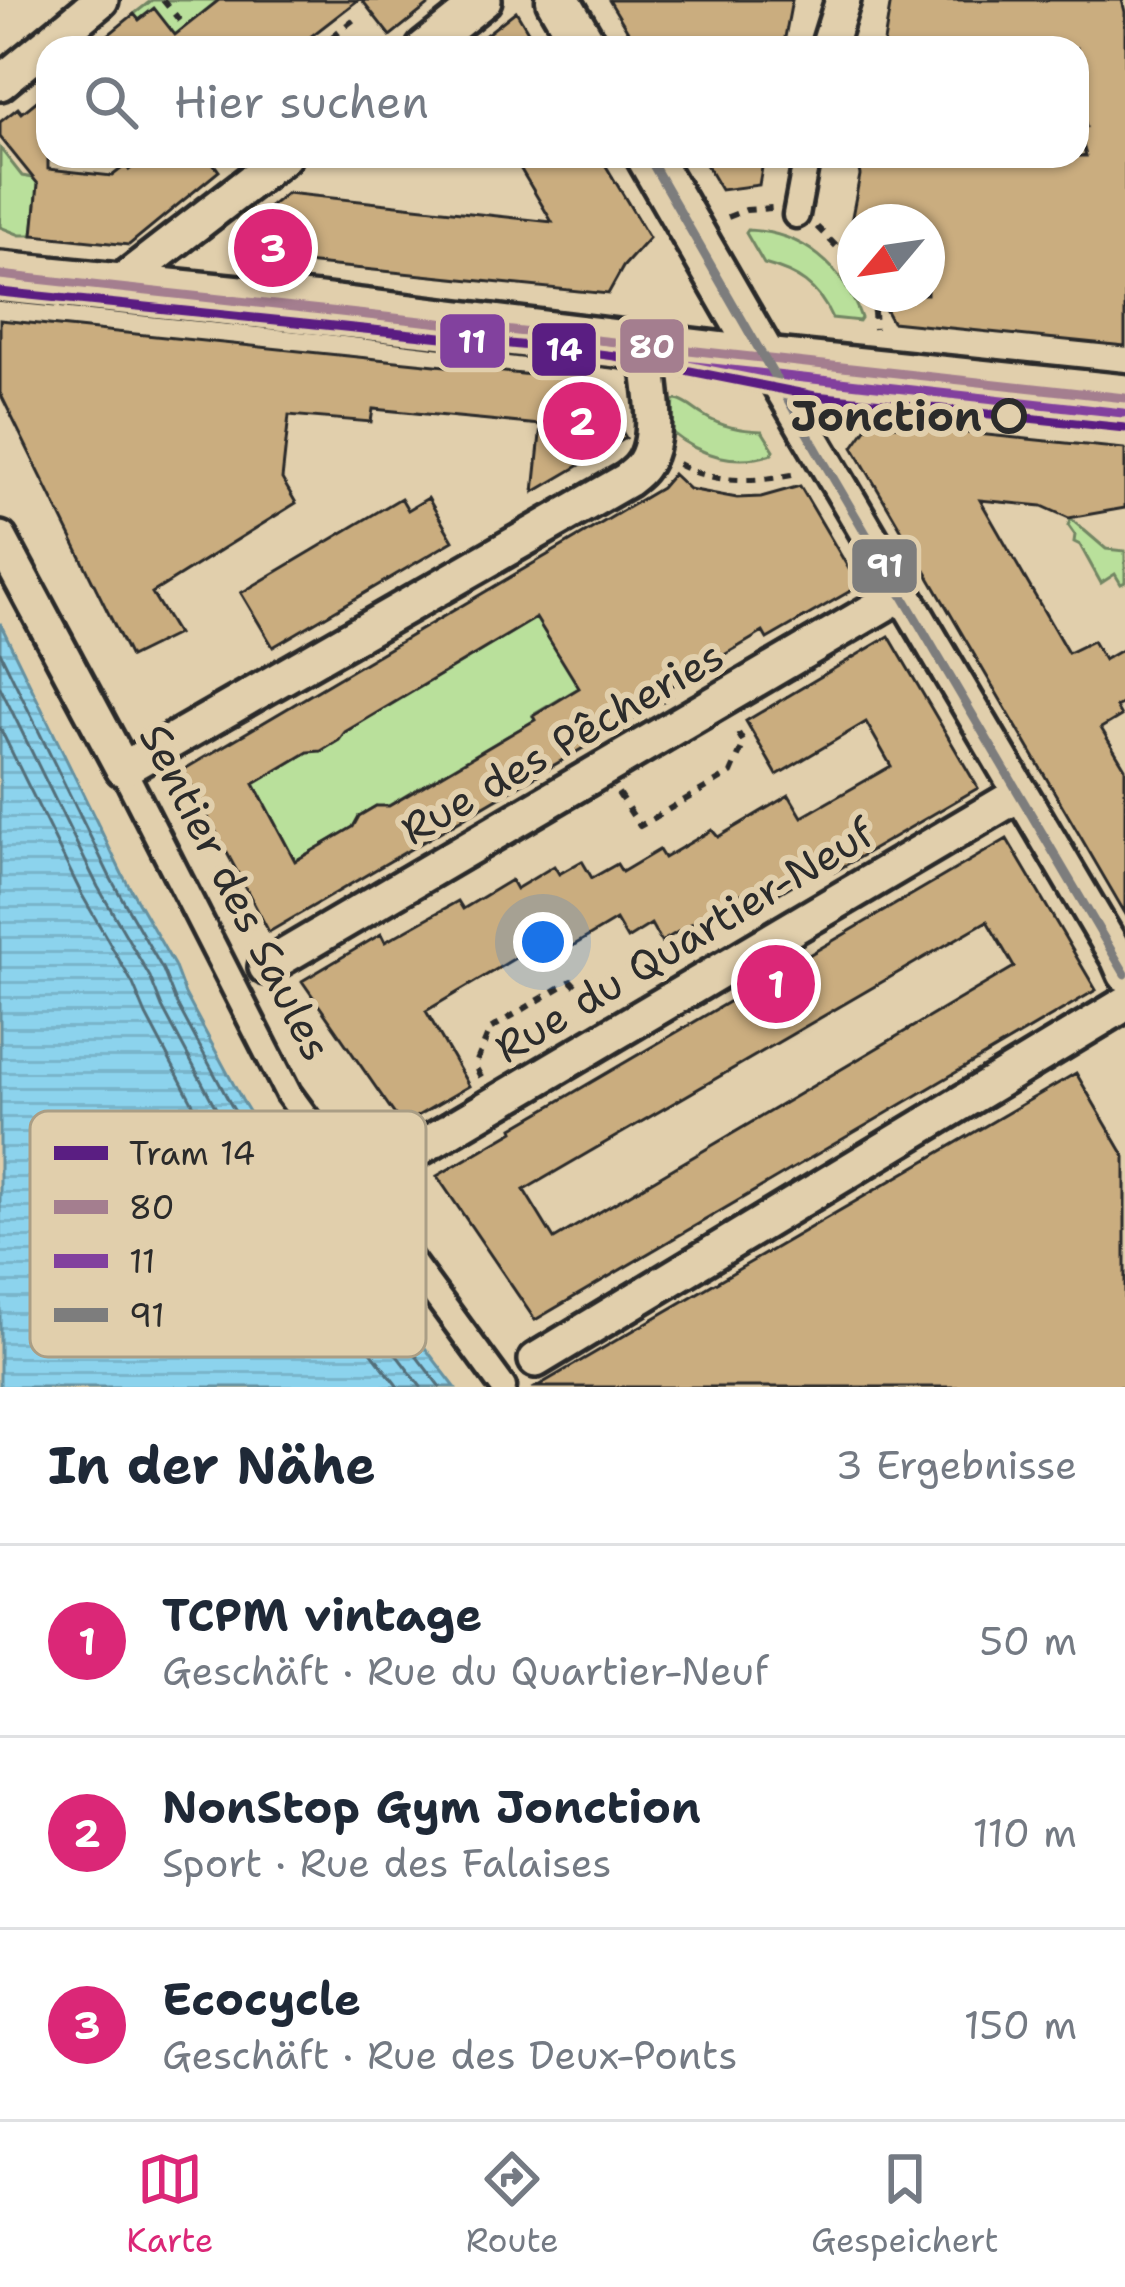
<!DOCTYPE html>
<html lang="de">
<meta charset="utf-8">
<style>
body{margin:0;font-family:"Shantell Sans",sans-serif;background:#f6f6f7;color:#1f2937}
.compass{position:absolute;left:837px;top:204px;width:108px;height:108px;border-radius:50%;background:#fff;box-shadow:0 3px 9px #0004;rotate:241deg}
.you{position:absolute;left:543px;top:942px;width:42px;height:42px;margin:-30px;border:9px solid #fff;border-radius:50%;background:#1a73e8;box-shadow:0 0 0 18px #1a73e833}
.badge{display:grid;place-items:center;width:78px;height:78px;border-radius:50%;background:#db2777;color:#fff;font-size:39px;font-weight:700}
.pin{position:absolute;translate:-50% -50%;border:6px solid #fff;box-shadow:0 3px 12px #0006}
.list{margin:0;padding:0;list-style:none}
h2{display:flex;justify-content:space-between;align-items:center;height:156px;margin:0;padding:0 48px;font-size:51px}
h2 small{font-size:39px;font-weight:400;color:#747a83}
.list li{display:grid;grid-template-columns:78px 1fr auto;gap:36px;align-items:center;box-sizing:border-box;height:192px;padding:0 48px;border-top:3px solid #e0e1e3}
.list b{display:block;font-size:45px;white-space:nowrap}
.list p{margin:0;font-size:39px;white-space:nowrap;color:#747a83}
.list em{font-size:39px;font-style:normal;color:#747a83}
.icon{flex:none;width:66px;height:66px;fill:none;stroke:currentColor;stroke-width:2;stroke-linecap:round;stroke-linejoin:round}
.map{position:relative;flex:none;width:1125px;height:1387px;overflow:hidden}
.search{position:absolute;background:#fff;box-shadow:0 3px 9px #0004;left:36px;right:36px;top:36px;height:132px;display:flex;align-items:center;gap:30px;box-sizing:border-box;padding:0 42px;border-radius:36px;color:#747a83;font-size:45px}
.sheet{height:732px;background:#fff}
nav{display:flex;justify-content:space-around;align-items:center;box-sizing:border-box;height:168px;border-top:3px solid #e0e1e3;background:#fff;font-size:33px;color:#747a83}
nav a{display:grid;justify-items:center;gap:6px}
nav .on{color:#db2777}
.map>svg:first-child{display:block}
</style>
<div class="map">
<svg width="1125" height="1387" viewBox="0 0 1125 1387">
<defs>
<pattern id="water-rules" width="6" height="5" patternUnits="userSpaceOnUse" patternTransform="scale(3)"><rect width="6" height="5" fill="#8cd3ed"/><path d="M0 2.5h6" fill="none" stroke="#79b5cb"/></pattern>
</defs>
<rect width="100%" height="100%" fill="#e1cfac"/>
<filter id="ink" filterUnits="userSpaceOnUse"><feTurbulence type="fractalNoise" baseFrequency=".00833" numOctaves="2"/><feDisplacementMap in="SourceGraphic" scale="24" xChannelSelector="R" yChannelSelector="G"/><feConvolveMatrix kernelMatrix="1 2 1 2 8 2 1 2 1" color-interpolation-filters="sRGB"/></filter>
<g filter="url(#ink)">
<!-- grass -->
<path fill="#b9e09b" stroke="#728663" stroke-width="3" d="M152 0H219L160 47 134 14Z
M0 148 22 176 39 179 33 235H20L0 227Z
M748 230C804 233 843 266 861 318L859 321 832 318C818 286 797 273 764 264L746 233Z
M677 400C688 403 693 409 703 415 721 427 741 430 762 431L774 450 772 454C736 466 700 456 671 432L674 401Z
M1071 519 1106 549 1125 551V582L1121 584 1115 574 1101 583 1080 545 1074 542 1075 535 1068 525Z
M536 618 558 653 628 659 533 715 535 720 383 809 376 806 359 816 358 824 295 861 254 784 314 748 321 751 339 740V735Z"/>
<!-- water -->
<path fill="url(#water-rules)" stroke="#65909f" stroke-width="3" d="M0 623 122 874 174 965 185 994 242 1100 267 1141 455 1387H0Z"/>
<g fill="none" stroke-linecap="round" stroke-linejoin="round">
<!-- shore -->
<path stroke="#526e79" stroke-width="3" d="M0 652 111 879 163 970 175 1000 231 1105 257 1148 440 1387
M0 687 98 887 150 977 162 1007 219 1114 245 1157 421 1387
M0 728 82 895 133 984 146 1015 203 1123 231 1168 398 1387"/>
</g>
<!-- building -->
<path fill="#caad7f" stroke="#2b2b2b" stroke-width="3" fill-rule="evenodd" d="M219 0H358L296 48H92L134 14 139 20 154 8 175 35Z
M362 0H435L390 36Z
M609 0H792L783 48H638Z
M891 0H1122L1125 12V346L892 322 877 294H927V222H851L860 175 856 156H1086L1079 129 1086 127 1077 88V48H883Z
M516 11 538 48H469Z
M48 92V169L112 176 126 165 129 170 146 156H208L219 171 129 245 33 235 38 184 0 137V122L18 108 22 113Z
M513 156H600L649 238 623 267 608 294 237 256 232 237 287 193 552 222Z
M701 156H764L759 185 721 190Z
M0 320 600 382 611 414 626 438 534 492 541 425 373 409 371 422 289 415 282 479 296 503 152 593 177 634 130 657 0 393Z
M870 423 1125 449V508L1069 518 1042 506 980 500 1068 653 1093 641 1104 660 1125 648V702L1116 707 1121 716 1101 728 1125 768V913L853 447Z
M673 474 689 489 737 498 761 497 800 486 859 586 767 639 763 632 667 689 672 696 269 932 183 770 661 488ZM536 618 579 688 533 716 535 720 389 806H376L359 816 353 827 295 861 254 784 308 752 321 751 339 740 345 732Z
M401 498 408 510 428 498 453 541 273 647 241 593Z
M889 636 978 788 834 872 829 863 756 907 746 891 661 942 651 924 627 939 616 920 554 957 544 941 426 1011 469 1086 402 1125 302 981 381 934 385 942 458 901 463 909 511 880 516 889 554 866 559 874 582 861 592 878 617 864 622 872 659 850 664 858 712 830 718 837 789 795 802 817 891 766 866 722 777 775 746 721Z
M1007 839 1096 990 535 1320 437 1176 514 1131 513 1128ZM987 921 1014 967 554 1239 524 1190Z
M1076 1073 1125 1157V1387H536Z"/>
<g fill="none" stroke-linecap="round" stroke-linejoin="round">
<defs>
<path id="pedestrian" d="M796 215 807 156
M123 769 288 1093 503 1387"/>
<path id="minor" d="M424 48 484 0
M828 48 843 0
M0 83 101 0
M116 286 284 156
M766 361 1118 958 1125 974
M0 539 123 769 627 480C632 476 638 472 642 466 664 437 649 379 646 345
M266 967 903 593
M393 1164 1021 793
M536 1360 1125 1004"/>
<path id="tertiary" d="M558 0 586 48
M648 156 766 361"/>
<path id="secondary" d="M0 275 319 307 766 361 1125 398"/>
</defs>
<!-- pedestrian casing -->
<use href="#pedestrian" stroke="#2b2b2b" stroke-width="33"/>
<!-- minor casing -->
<use href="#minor" stroke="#2b2b2b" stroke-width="42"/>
<!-- tertiary casing -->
<use href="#tertiary" stroke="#2b2b2b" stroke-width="51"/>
<!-- secondary casing -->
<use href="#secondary" stroke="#2b2b2b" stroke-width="54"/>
<!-- path -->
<path stroke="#2b2b2b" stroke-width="6" stroke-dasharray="9 9" stroke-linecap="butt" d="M163 0 185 27
M318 48 358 16
M728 217 746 210 772 208
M817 227 841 251 855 275
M865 294 874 312 875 329
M678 464C716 485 756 482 797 474
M618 793 640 826 731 773 744 743 734 726
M481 1077 475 1066 490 1029 571 981 597 1009"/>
<!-- pedestrian -->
<use href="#pedestrian" stroke="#e1cfac" stroke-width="24"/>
<!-- minor -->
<use href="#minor" stroke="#e1cfac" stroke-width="33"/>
<!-- tertiary -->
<use href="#tertiary" stroke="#e1cfac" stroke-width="42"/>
<!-- secondary -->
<use href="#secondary" stroke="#e1cfac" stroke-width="45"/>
<defs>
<path id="bus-1" d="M0 275C375 313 750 359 1125 398"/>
<path id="bus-2" d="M0 290C375 328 749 374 1123 413"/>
<path id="bus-3" d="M648 156 822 459 1125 974"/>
</defs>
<!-- bus-1 casing -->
<use href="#bus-1" stroke="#e1cfac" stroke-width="18"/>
<!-- bus-2 casing -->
<use href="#bus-2" stroke="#e1cfac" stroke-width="18"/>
<!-- bus-3 casing -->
<use href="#bus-3" stroke="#e1cfac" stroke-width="18"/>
<!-- bus-1 -->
<use href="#bus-1" stroke="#a47e8f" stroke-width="9"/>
<!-- bus-2 -->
<use href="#bus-2" stroke="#82419e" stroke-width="9"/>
<!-- bus-3 -->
<use href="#bus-3" stroke="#7d7d7d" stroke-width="9"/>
<defs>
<path id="tram-1" d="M0 292 559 349 615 356 815 396 1125 428"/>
</defs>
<!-- tram-1 casing -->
<use href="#tram-1" stroke="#e1cfac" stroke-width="18"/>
<!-- tram-1 -->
<use href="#tram-1" stroke="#5a1e82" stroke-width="9"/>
</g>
</g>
<!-- markers -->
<circle fill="#e1cfac" stroke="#2b2b2b" stroke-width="6" cx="1009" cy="416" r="15"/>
<g text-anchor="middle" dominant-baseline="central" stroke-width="12" stroke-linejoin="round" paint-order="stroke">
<!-- stop labels -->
<g font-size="42" font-weight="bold" fill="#2b2b2b" stroke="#e1cfac" text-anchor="end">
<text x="982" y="416">Jonction</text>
</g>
<!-- street labels -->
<g font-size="42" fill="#2b2b2b" stroke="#e1cfac">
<text transform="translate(562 742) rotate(-30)">Rue des Pêcheries</text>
<text transform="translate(236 892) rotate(63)">Sentier des Saules</text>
<text transform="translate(684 940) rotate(-31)">Rue du Quartier-Neuf</text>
</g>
</g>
<!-- legend -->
<rect x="30" y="1111" width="396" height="246" rx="18" fill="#e1cfac" stroke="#aa9e85" stroke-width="3"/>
<rect x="54" y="1146" width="54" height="14" fill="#5a1e82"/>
<rect x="54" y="1200" width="54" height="14" fill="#a47e8f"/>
<rect x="54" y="1254" width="54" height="14" fill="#82419e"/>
<rect x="54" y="1308" width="54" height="14" fill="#7d7d7d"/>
<g font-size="33" fill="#2b2b2b">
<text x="129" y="1165">Tram 14</text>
<text x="129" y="1219">80</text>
<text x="129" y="1273">11</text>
<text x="129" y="1327">91</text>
</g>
<g stroke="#e1cfac" stroke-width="4.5">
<rect x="438" y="312" width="69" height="58" rx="12" fill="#82419e"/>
<rect x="618" y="317" width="68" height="58" rx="12" fill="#a47e8f"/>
<rect x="530" y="321" width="68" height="57" rx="12" fill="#5a1e82"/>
<rect x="850" y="537" width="69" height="58" rx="12" fill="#7d7d7d"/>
</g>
<g font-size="33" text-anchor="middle" font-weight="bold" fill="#fff">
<text x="472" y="353">11</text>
<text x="652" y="358">80</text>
<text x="564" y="361">14</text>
<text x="885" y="577">91</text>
</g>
</svg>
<svg class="compass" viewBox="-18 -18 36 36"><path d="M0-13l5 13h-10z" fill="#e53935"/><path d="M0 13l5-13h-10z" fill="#747a83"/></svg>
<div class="you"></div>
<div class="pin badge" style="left:776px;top:984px">1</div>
<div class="pin badge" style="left:582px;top:421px">2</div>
<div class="pin badge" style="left:273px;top:248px">3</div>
<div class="search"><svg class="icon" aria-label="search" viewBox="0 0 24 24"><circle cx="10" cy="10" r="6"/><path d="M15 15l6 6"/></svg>Hier suchen</div>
</div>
<section class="sheet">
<h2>In der Nähe<small>3 Ergebnisse</small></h2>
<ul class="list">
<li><span class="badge">1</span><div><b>TCPM vintage</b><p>Geschäft · Rue du Quartier-Neuf</p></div><em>50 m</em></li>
<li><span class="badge">2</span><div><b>NonStop Gym Jonction</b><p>Sport · Rue des Falaises</p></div><em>110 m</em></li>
<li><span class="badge">3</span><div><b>Ecocycle</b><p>Geschäft · Rue des Deux-Ponts</p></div><em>150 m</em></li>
</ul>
</section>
<nav>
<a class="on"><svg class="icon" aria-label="map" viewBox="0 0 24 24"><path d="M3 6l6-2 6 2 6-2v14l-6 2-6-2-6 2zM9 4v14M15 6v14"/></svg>Karte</a>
<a><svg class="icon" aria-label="directions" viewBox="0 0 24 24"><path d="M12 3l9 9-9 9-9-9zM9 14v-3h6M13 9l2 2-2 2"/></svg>Route</a>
<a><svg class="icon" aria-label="saved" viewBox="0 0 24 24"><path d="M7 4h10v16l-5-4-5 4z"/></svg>Gespeichert</a>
</nav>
